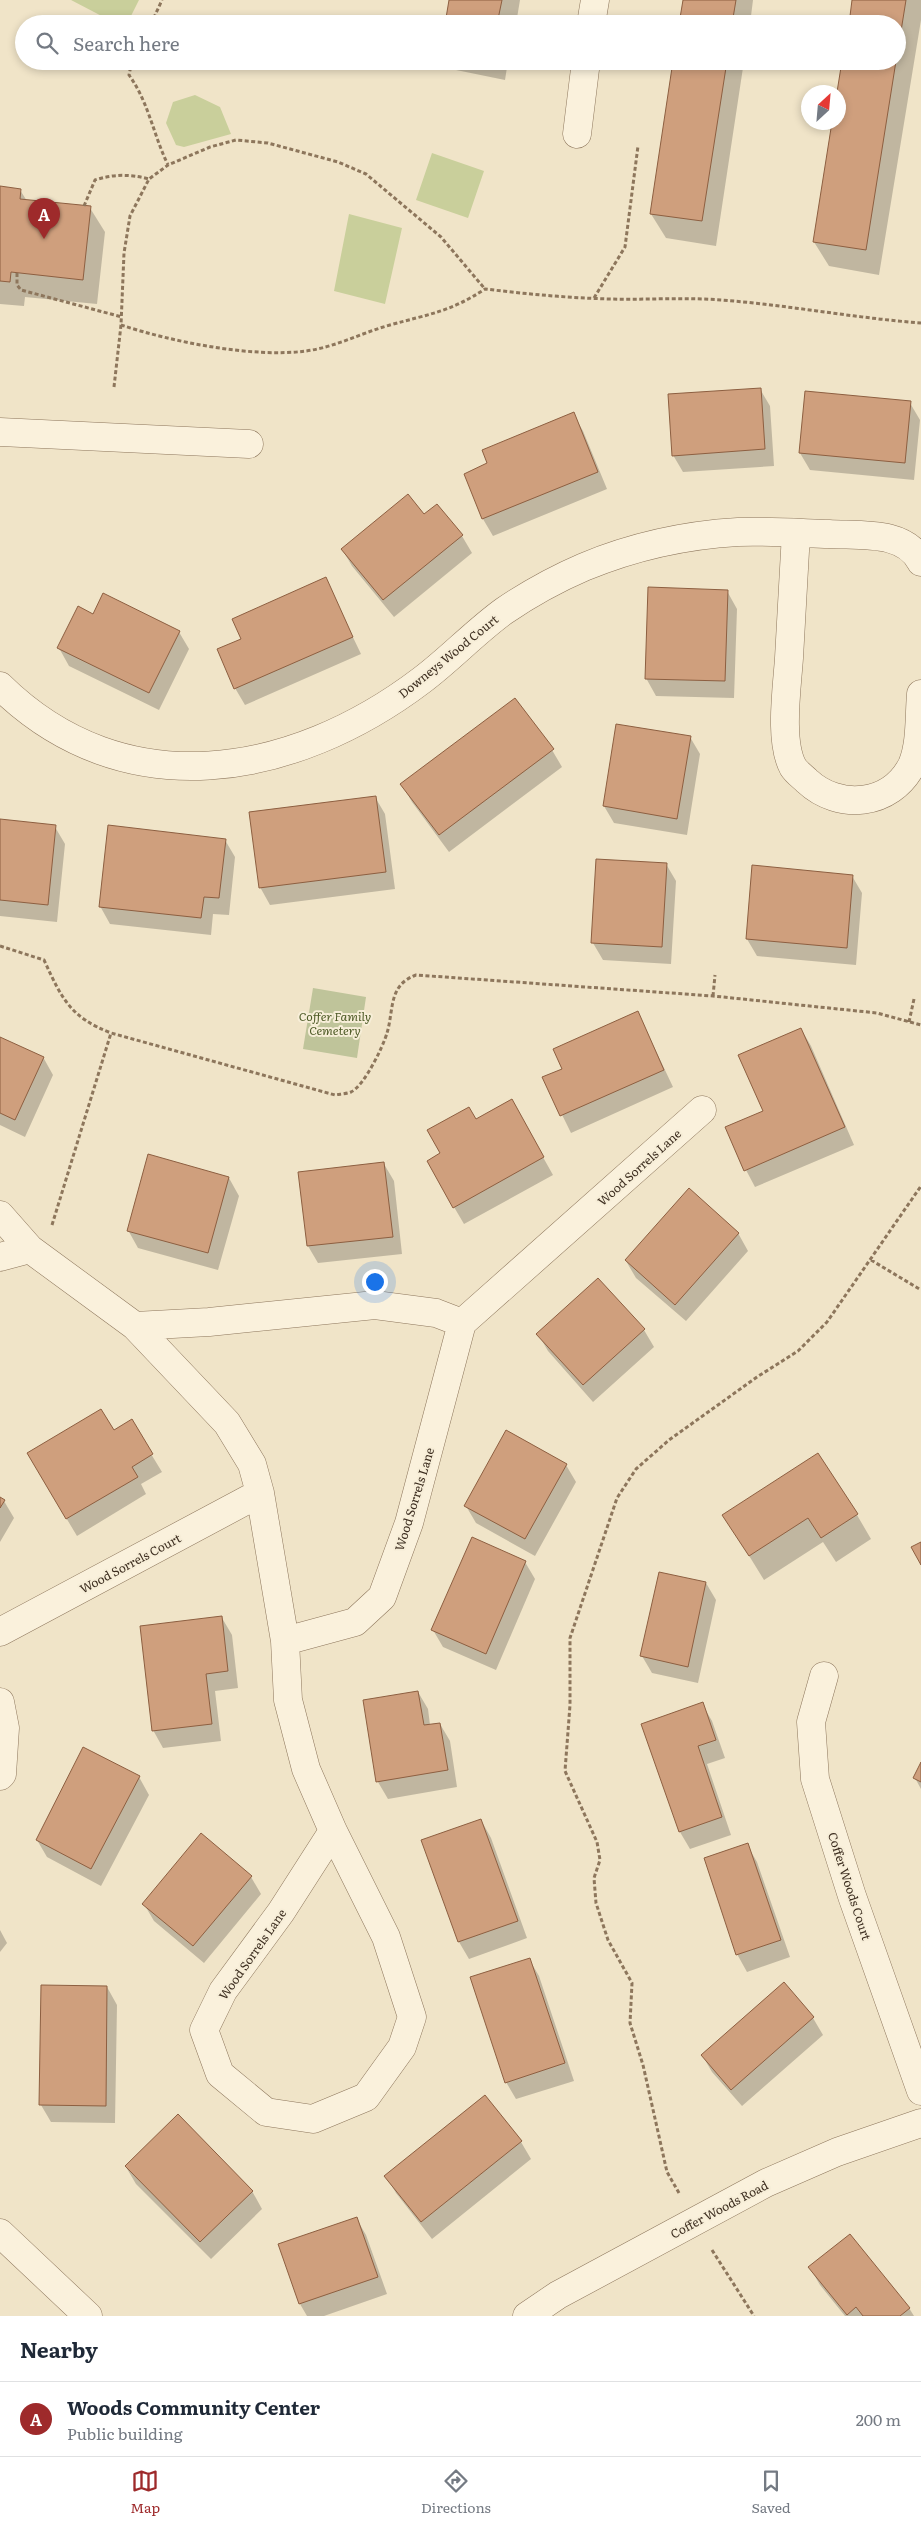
<!DOCTYPE html>
<style>
body{margin:0;font-family:Literata,serif;background:#f2f2f3;color:#1f2937}
.compass{position:absolute;left:801px;top:85px;width:45px;height:45px;border-radius:50%;background:#fff;box-shadow:0 2px 8px #0003;rotate:26deg}
.you{position:absolute;left:374px;top:1281px;width:18px;height:18px;margin:-12px;border:4px solid #fff;border-radius:50%;background:#1a73e8;box-shadow:0 0 0 8px #1a73e833}
.badge{display:grid;place-items:center;width:32px;height:32px;border-radius:50%;background:#9e2a2b;color:#fff;font-size:16px;font-weight:700}
.pin{position:absolute;translate:-50% -41px;filter:drop-shadow(0 1px 2px #0008)}
.pin::after{content:'';position:absolute;top:26px;width:18px;height:15px;background:inherit;clip-path:polygon(0 0,100% 0,50% 100%)}
.list{margin:0;padding:0;list-style:none}
h2{display:flex;justify-content:space-between;align-items:center;height:65px;margin:0;padding:0 20px;font-size:21px}
h2 small{font-size:16px;font-weight:400;color:#747a83}
.list li{display:grid;grid-template-columns:32px 1fr auto;gap:15px;align-items:center;box-sizing:border-box;height:75px;padding:0 20px;border-top:1px solid #e0e1e3}
.list b{display:block;font-size:19px;white-space:nowrap}
.list p{margin:0;font-size:16px;white-space:nowrap;color:#747a83}
.list em{font-size:16px;font-style:normal;color:#747a83}
.icon{flex:none;width:28px;height:28px;fill:none;stroke:currentColor;stroke-width:2;stroke-linecap:round;stroke-linejoin:round}
.map{position:relative;flex:none;width:921px;height:2316px;overflow:hidden}
.search{position:absolute;background:#fff;box-shadow:0 2px 8px #0003;left:15px;right:15px;top:15px;height:55px;display:flex;align-items:center;gap:12px;box-sizing:border-box;padding:0 18px;border-radius:28px;color:#747a83;font-size:19px}
.sheet{height:140px;background:#fff}
nav{display:flex;justify-content:space-around;align-items:center;box-sizing:border-box;height:70px;border-top:1px solid #e0e1e3;background:#fff;font-size:14px;color:#747a83}
nav a{display:grid;justify-items:center;gap:2px}
nav .on{color:#9e2a2b}
.map>svg:first-child{display:block}
</style>
<div class="map">
<svg width="921" height="2316" viewBox="0 0 921 2316">
<rect width="100%" height="100%" fill="#f0e4c8"/>
<!-- green -->
<path fill="#c9cf9b" d="M71 0H139L127 24H117Z
M195 95 220 107 231 134 184 147 176 145 166 123 173 102Z
M432 153 484 171 468 218 416 200Z
M349 214 402 228 385 304 334 291Z"/>
<!-- cemetery -->
<path fill="#bfc49a" d="M313 988 366 997 357 1058 303 1049Z"/>
<!-- shadow -->
<path fill="#0003" d="M451 0H520L516 24H446Z
M684 0H753L750 24H680Z
M854 0H921V20L879 275 829 266 814 242 838 122 844 61H897V24Z
M451 61H508L505 80 456 70Z
M675 61H744L716 246 666 238 651 214Z
M0 188 20 190 27 201 90 208 105 232 97 304 25 297 24 306 0 304Z
M760 389 770 406 774 466 683 472 673 455Z
M910 403 920 420 914 480 810 470 800 453Z
M573 414 583 431 607 489 493 536 483 519 465 474 489 464Z
M437 506 462 536 472 553 394 617 352 566 342 549 424 515Z
M325 579 361 654 245 705 235 688 243 639Z
M727 591 737 609 734 698 656 696 646 678Z
M93 615 179 632 189 649 159 710 69 666 59 648Z
M690 737 700 754 687 835 614 823 604 806Z
M552 750 562 767 449 852 412 802 402 785Z
M375 797 385 814 395 889 270 905 260 887Z
M0 821 55 827 65 844 57 922 0 916Z
M225 840 235 857 229 915 213 914 211 935 110 924 100 906Z
M666 864 676 881 671 964 603 960 593 943Z
M852 876 862 893 856 965 757 956 747 939Z
M638 1013 673 1087 571 1133 544 1078 564 1069Z
M801 1029 811 1046 854 1145 755 1187 746 1170 764 1112Z
M0 1038 43 1057 53 1075 25 1137 0 1125Z
M521 1118 553 1175 464 1224 454 1207 442 1154 475 1121Z
M149 1156 229 1178 239 1196 218 1270 138 1248 128 1230Z
M384 1164 394 1181 402 1254 318 1263 308 1246 300 1173Z
M738 1233 748 1251 686 1321 636 1278 626 1261Z
M598 1279 644 1330 654 1347 593 1402 548 1351 538 1334Z
M131 1421 162 1472 141 1484 146 1494 77 1536 38 1471Z
M566 1465 576 1482 535 1556 476 1523 466 1506Z
M0 1498 4 1501 14 1518 0 1542Z
M724 1515H857L871 1539 836 1562 823 1542 764 1580Z
M525 1562 535 1579 496 1670 443 1647 433 1630Z
M706 1583 716 1600 698 1683 652 1673 642 1656Z
M222 1618 232 1635 238 1688 215 1691 221 1741 163 1748 153 1730Z
M418 1692 428 1709 430 1725 440 1724 450 1741 457 1787 388 1799 378 1782Z
M702 1704 712 1721 725 1758 707 1764 731 1835 690 1849 680 1832Z
M921 1765V1789L915 1778Z
M139 1777 149 1795 101 1886 47 1857 37 1840Z
M481 1820 491 1838 527 1938 469 1959 459 1942 423 1841Z
M747 1845 757 1862 790 1957 747 1972 737 1954Z
M251 1877 261 1894 204 1963 154 1921 144 1904Z
M0 1930 7 1943 0 1952Z
M529 1959 539 1976 574 2081 516 2099 506 2082Z
M784 1984 813 2018 823 2035 742 2106 712 2072 702 2055Z
M107 1987 117 2005 115 2123 51 2122 41 2105Z
M484 2096 521 2142 531 2159 432 2239 396 2193 386 2176Z
M126 2167 252 2191 262 2209 211 2259 136 2184Z
M356 2218 366 2235 387 2294 324 2316H307L300 2304 279 2245Z
M810 2268 909 2308 914 2316H845L820 2285Z"/>
<!-- building -->
<path fill="#cf9f7d" stroke="#8d5f41" d="M449 0H502L497 24H445Z
M683 0H736L732 24H679Z
M852 0H906L897 56V24H849Z
M673 61H727L702 221 650 214Z
M842 61H896L866 250 813 242 832 122H838L837 92Z
M0 186 21 189 20 199 91 206 83 280 11 272 10 282 0 281Z
M761 388 765 449 672 456 668 394Z
M805 391 911 401 905 463 799 453Z
M574 412 598 472 482 519 464 474 487 463 482 450Z
M408 494 424 514 437 504 463 535 383 600 341 549Z
M326 577 353 637 234 689 217 649 241 639 232 619Z
M648 587 728 590 725 681 645 679Z
M103 593 180 631 149 693 57 648 78 606 93 614Z
M515 698 554 749 439 835 400 784Z
M616 724 691 736 677 819 603 806Z
M376 796 386 872 259 888 249 812Z
M0 819 56 825 48 905 0 900Z
M108 825 226 839 219 898 204 897 201 918 99 907Z
M596 859 667 863 662 947 591 943Z
M752 865 853 875 847 948 746 939Z
M638 1011 664 1070 560 1116 542 1077 562 1069 553 1049Z
M801 1028 845 1127 744 1171 725 1127 763 1111 738 1055Z
M0 1037 44 1057 15 1120 0 1113Z
M512 1099 544 1157 453 1208 427 1161 440 1153 427 1130 469 1107 476 1119Z
M148 1154 229 1177 208 1253 127 1231Z
M384 1162 393 1237 307 1246 298 1172Z
M689 1188 739 1233 675 1305 625 1260Z
M598 1278 645 1329 583 1385 536 1334Z
M101 1409 114 1430 132 1419 153 1454 132 1467 138 1477 66 1519 27 1453Z
M506 1430 567 1464 525 1539 464 1506Z
M818 1453 858 1514 821 1538 808 1518 749 1556 722 1515Z
M0 1497 5 1500 0 1508Z
M472 1537 526 1561 486 1654 431 1630Z
M921 1542V1565L911 1547Z
M659 1572 706 1582 688 1667 640 1656Z
M222 1616 228 1671 206 1674 212 1724 152 1731 140 1626Z
M418 1691 424 1725 440 1723 448 1770 376 1782 363 1700Z
M703 1702 716 1740 698 1746 722 1817 679 1832 641 1724Z
M83 1747 140 1776 91 1869 36 1840Z
M921 1762V1782L913 1778Z
M481 1819 518 1921 458 1942 421 1840Z
M201 1833 252 1876 193 1946 142 1904Z
M748 1843 781 1940 736 1955 704 1858Z
M530 1958 565 2063 505 2083 470 1977Z
M784 1982 814 2017 731 2090 701 2055Z
M41 1985 107 1986 106 2106 39 2105Z
M485 2095 522 2141 421 2222 384 2176Z
M178 2114 253 2191 200 2242 125 2166Z
M357 2217 378 2277 299 2304 278 2244Z
M850 2234 910 2308 900 2316H863L856 2307 847 2315 808 2267Z"/>
<g fill="none" stroke-linecap="round" stroke-linejoin="round">
<defs>
<path id="minor" d="M591 24 595 0
M577 134 586 61
M0 432 249 444
M796 533C794 575 791 616 789 658 787 688 779 741 793 767 796 772 803 777 807 781 839 811 891 806 912 765 921 744 919 716 921 694
M0 686C124 808 293 778 422 680 450 659 475 632 504 611 529 594 556 579 584 567 632 547 686 535 738 532 768 531 799 533 829 534 860 536 905 530 921 562
M0 1215 30 1249 135 1326 227 1423 252 1464 260 1493 285 1641 355 1622 382 1597 409 1523 462 1323
M0 1257 30 1249
M135 1326 209 1322 375 1305 436 1313 462 1323 702 1110
M0 1632 260 1493
M285 1641 288 1700 306 1769 333 1831 386 1937 412 2017 402 2047 366 2097 313 2119 266 2112 220 2074 204 2030 223 1991 281 1912 333 1831
M824 1676 811 1722 815 1779 852 1896 921 2091
M0 1702 5 1728 2 1774 0 1776
M0 2233 88 2316
M527 2316 558 2295 766 2183 837 2152 921 2123"/>
</defs>
<!-- minor casing -->
<use href="#minor" stroke="#8d765c" stroke-width="29"/>
<!-- path -->
<path stroke="#8d765c" stroke-width="3" stroke-dasharray="4 2.5" stroke-linecap="butt" d="M151 24 162 0
M132 61 129 75C149 103 153 134 168 165
M84 206 95 180C113 174 130 174 149 179
M17 273V285L21 290 122 317
M594 298 625 247 638 146
M121 325C173 342 252 358 306 351 336 347 361 333 390 325 429 314 450 312 485 289 527 294 568 298 610 299 647 300 684 297 721 300 788 305 854 318 921 323
M114 387 121 325 124 253 130 216 149 179 168 165 210 147 236 140 268 143 338 162 366 174 441 237 485 289
M0 946 44 960C62 999 70 1017 111 1033
M713 996 715 975
M909 1022 914 999
M52 1225 111 1033 335 1095C340 1094 346 1094 351 1092 364 1086 383 1047 387 1033 394 1010 388 985 416 975L713 996 877 1013 921 1025
M871 1260 921 1290
M679 2193 667 2172 643 2065 630 2023 632 1983 608 1940 596 1903 594 1878 600 1860 597 1842 565 1771 570 1705V1638L617 1498 636 1469 669 1440 757 1377 798 1351 827 1322 921 1186
M712 2250 754 2316"/>
<!-- minor -->
<use href="#minor" stroke="#faf1dc" stroke-width="28"/>
</g>
<g text-anchor="middle" dominant-baseline="central" stroke-width="4" stroke-linejoin="round" paint-order="stroke">
<!-- street labels -->
<g font-size="12" fill="#3d2e20" stroke="#f7eed8">
<text transform="translate(448 656) rotate(-39)">Downeys Wood Court</text>
<text transform="translate(639 1167) rotate(-42)">Wood Sorrels Lane</text>
<text transform="translate(414 1499) rotate(-73)">Wood Sorrels Lane</text>
<text transform="translate(130 1563) rotate(-28)">Wood Sorrels Court</text>
<text transform="translate(850 1886) rotate(72)">Coffer Woods Court</text>
<text transform="translate(252 1954) rotate(-55)">Wood Sorrels Lane</text>
<text transform="translate(719 2209) rotate(-28)">Coffer Woods Road</text>
</g>
<!-- park labels -->
<g font-size="12" font-style="italic" fill="#4d5a26" stroke="#f7eed8">
<text x="335" y="1016">Coffer Family<tspan x="335" dy="14">Cemetery</tspan></text>
</g>
</g>
</svg>
<svg class="compass" viewBox="-18 -18 36 36"><path d="M0-13l5 13h-10z" fill="#e53935"/><path d="M0 13l5-13h-10z" fill="#747a83"/></svg>
<div class="you"></div>
<div class="pin badge" style="left:44px;top:239px">A</div>
<div class="search"><svg class="icon" aria-label="search" viewBox="0 0 24 24"><circle cx="10" cy="10" r="6"/><path d="M15 15l6 6"/></svg>Search here</div>
</div>
<section class="sheet">
<h2>Nearby<small></small></h2>
<ul class="list">
<li><span class="badge">A</span><div><b>Woods Community Center</b><p>Public building</p></div><em>200 m</em></li>
</ul>
</section>
<nav>
<a class="on"><svg class="icon" aria-label="map" viewBox="0 0 24 24"><path d="M3 6l6-2 6 2 6-2v14l-6 2-6-2-6 2zM9 4v14M15 6v14"/></svg>Map</a>
<a><svg class="icon" aria-label="directions" viewBox="0 0 24 24"><path d="M12 3l9 9-9 9-9-9zM9 14v-3h6M13 9l2 2-2 2"/></svg>Directions</a>
<a><svg class="icon" aria-label="saved" viewBox="0 0 24 24"><path d="M7 4h10v16l-5-4-5 4z"/></svg>Saved</a>
</nav>
